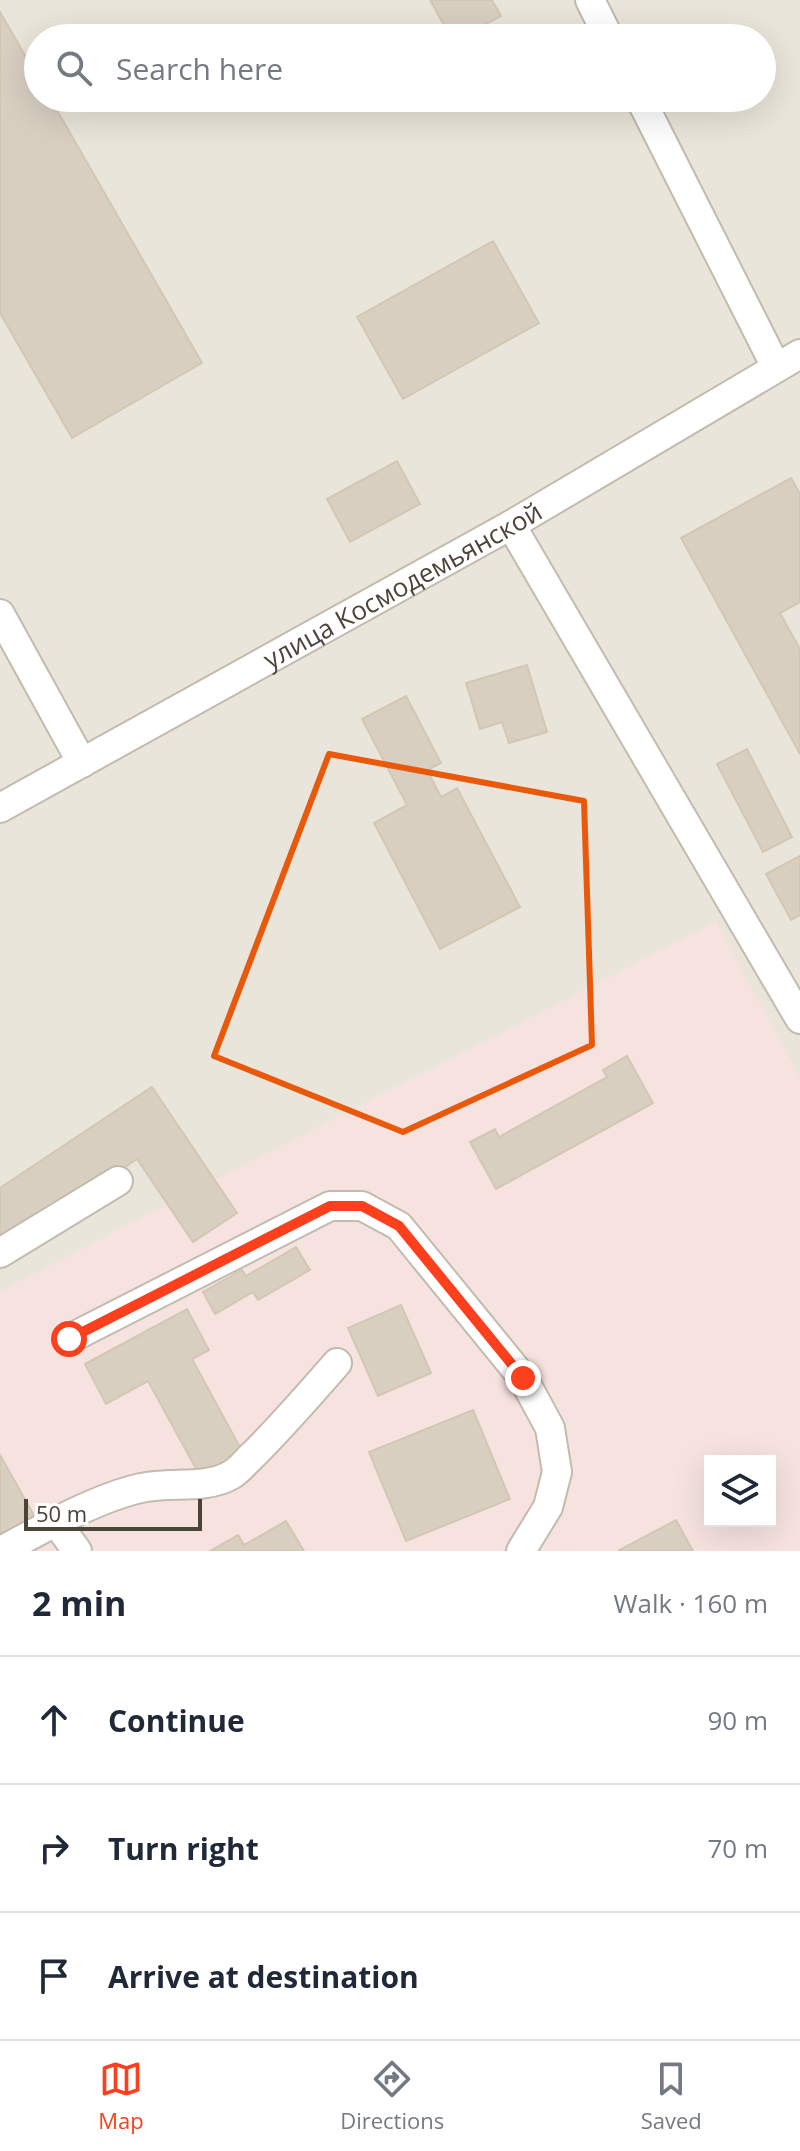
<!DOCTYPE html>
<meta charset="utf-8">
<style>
body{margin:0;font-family:"Open Sans",sans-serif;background:#f2f2f3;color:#1f2937}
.controls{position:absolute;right:24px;bottom:24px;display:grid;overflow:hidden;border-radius:0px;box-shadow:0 8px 32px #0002}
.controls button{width:72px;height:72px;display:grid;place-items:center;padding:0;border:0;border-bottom:2px solid #e0e1e3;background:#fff;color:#1f2937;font:40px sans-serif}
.scale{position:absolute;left:24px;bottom:20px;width:178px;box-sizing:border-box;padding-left:8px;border:4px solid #4b4439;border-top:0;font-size:22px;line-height:28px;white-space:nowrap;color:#4b4439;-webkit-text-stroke:6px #fff;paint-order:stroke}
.stop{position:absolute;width:24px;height:24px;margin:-18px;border:6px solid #fc3f1d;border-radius:50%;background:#fff}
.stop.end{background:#fc3f1d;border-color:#fff;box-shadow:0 2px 8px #0008}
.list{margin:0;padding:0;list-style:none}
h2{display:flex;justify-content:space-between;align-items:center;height:104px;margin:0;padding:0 32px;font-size:34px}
h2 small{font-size:26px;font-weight:400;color:#747a83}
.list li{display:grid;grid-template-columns:52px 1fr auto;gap:24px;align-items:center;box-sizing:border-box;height:128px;padding:0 32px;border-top:2px solid #e0e1e3}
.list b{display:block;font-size:30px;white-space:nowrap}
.list em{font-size:26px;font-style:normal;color:#747a83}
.icon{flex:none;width:44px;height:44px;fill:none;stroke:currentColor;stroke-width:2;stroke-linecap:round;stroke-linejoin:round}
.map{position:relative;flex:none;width:800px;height:1551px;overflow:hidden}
.search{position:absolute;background:#fff;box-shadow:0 8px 32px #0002;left:24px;right:24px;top:24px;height:88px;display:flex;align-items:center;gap:20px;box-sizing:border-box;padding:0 28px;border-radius:44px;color:#747a83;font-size:30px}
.sheet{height:488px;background:#fff}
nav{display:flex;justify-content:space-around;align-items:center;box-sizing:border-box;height:112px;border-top:2px solid #e0e1e3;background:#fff;font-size:22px;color:#747a83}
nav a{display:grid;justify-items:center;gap:4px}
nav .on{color:#fc3f1d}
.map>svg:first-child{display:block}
</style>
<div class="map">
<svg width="800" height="1551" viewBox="0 0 800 1551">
<rect width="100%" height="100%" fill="#f6f3ec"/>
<!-- residential -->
<path fill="#eae5da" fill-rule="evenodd" d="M0 0H800V1336L710 1461V1521L0 1551ZM38 38H762V98H38Z"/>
<!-- medical -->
<path fill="#f6e3e0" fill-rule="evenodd" d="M716 922 800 1078V1551H0V1291ZM710 1461H770V1521H710Z"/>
<!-- building -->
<path fill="#d8cfc1" stroke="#d3c7b4" stroke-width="2" d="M430 0H492L501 16 459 38H451Z
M0 12 38 78V98H50L202 363 72 438 0 313Z
M493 241 539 323 403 399 357 317Z
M397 461 420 504 350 542 327 499Z
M791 478 800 494V602L780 613 800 649V754L681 538Z
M527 665 547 732 509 743 502 722 480 729 466 683Z
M406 696 441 763 427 770 441 797 457 788 520 907 440 949 374 823 407 805 362 719Z
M747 749 792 837 763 852 717 764Z
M800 856V915L791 920 766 874Z
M627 1056 653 1103 496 1189 470 1142 495 1129 499 1137 607 1077 603 1070Z
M152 1087 237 1213 193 1242 137 1159 0 1251V1188Z
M296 1247 310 1270 258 1300 253 1292 215 1314 203 1292 242 1270 246 1276Z
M401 1305 431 1373 378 1396 348 1328Z
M187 1309 209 1350 192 1359 254 1473 211 1496 148 1381 106 1404 85 1364Z
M473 1410 510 1499 406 1541 369 1452Z
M0 1455 49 1542 33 1551H0Z
M676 1520 693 1551H618Z
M286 1521 304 1551H210L238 1535 244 1545Z"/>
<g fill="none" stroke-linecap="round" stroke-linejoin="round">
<defs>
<g id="minor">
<path d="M590 0 609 38"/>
<path d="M640 98 776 367"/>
<path d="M511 525 800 1019"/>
<path d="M0 614 82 763"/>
<path id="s1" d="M0 808 511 525 800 354"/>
<path d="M0 1253 118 1181"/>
<path d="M69 1339 330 1206H362L399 1226 523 1378 550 1428 557 1472 548 1507 521 1551"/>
<path d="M56 1522 77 1551"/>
<path d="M1 1551C42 1529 96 1498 141 1488 171 1481 205 1490 231 1475 240 1470 247 1460 254 1454 283 1425 310 1394 337 1363"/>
</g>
</defs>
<!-- minor casing -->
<use href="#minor" stroke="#c2bbae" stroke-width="32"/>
<!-- minor -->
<use href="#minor" stroke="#fff" stroke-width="28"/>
</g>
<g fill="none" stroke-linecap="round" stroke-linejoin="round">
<!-- route -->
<path stroke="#fc3f1d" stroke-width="10" d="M69 1339 330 1206H362L399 1226 523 1378"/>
</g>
<!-- marked area -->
<path fill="none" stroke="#e8590c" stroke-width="6" stroke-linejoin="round" d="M329 754 584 801 592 1045 403 1132 214 1056Z"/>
<g text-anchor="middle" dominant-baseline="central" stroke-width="8" stroke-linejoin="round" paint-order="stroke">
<!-- street labels -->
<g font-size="26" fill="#4b4439" stroke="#fff">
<text stroke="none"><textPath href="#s1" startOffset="460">улица Космодемьянской</textPath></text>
</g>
</g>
</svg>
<div class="controls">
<button><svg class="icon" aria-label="layers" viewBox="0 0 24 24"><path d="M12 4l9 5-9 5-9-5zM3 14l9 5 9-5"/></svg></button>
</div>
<div class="scale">50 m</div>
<div class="stop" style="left:69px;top:1339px"></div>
<div class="stop end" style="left:523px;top:1378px"></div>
<div class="search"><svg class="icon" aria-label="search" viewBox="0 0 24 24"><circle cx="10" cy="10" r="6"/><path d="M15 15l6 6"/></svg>Search here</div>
</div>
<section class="sheet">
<h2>2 min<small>Walk · 160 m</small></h2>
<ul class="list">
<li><svg class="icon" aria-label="ahead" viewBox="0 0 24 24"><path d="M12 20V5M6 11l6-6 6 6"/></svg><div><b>Continue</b></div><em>90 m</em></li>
<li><svg class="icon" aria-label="right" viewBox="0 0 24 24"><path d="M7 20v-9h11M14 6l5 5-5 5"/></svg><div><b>Turn right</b></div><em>70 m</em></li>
<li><svg class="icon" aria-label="arrive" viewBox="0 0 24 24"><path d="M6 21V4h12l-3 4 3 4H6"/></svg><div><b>Arrive at destination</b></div></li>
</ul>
</section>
<nav>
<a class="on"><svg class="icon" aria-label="map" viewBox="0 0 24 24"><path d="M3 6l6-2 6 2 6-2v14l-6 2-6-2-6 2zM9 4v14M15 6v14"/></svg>Map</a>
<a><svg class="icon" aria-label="directions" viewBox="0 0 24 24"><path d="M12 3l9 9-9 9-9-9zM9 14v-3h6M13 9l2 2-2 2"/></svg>Directions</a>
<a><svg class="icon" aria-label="saved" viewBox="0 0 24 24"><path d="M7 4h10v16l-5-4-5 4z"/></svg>Saved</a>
</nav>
